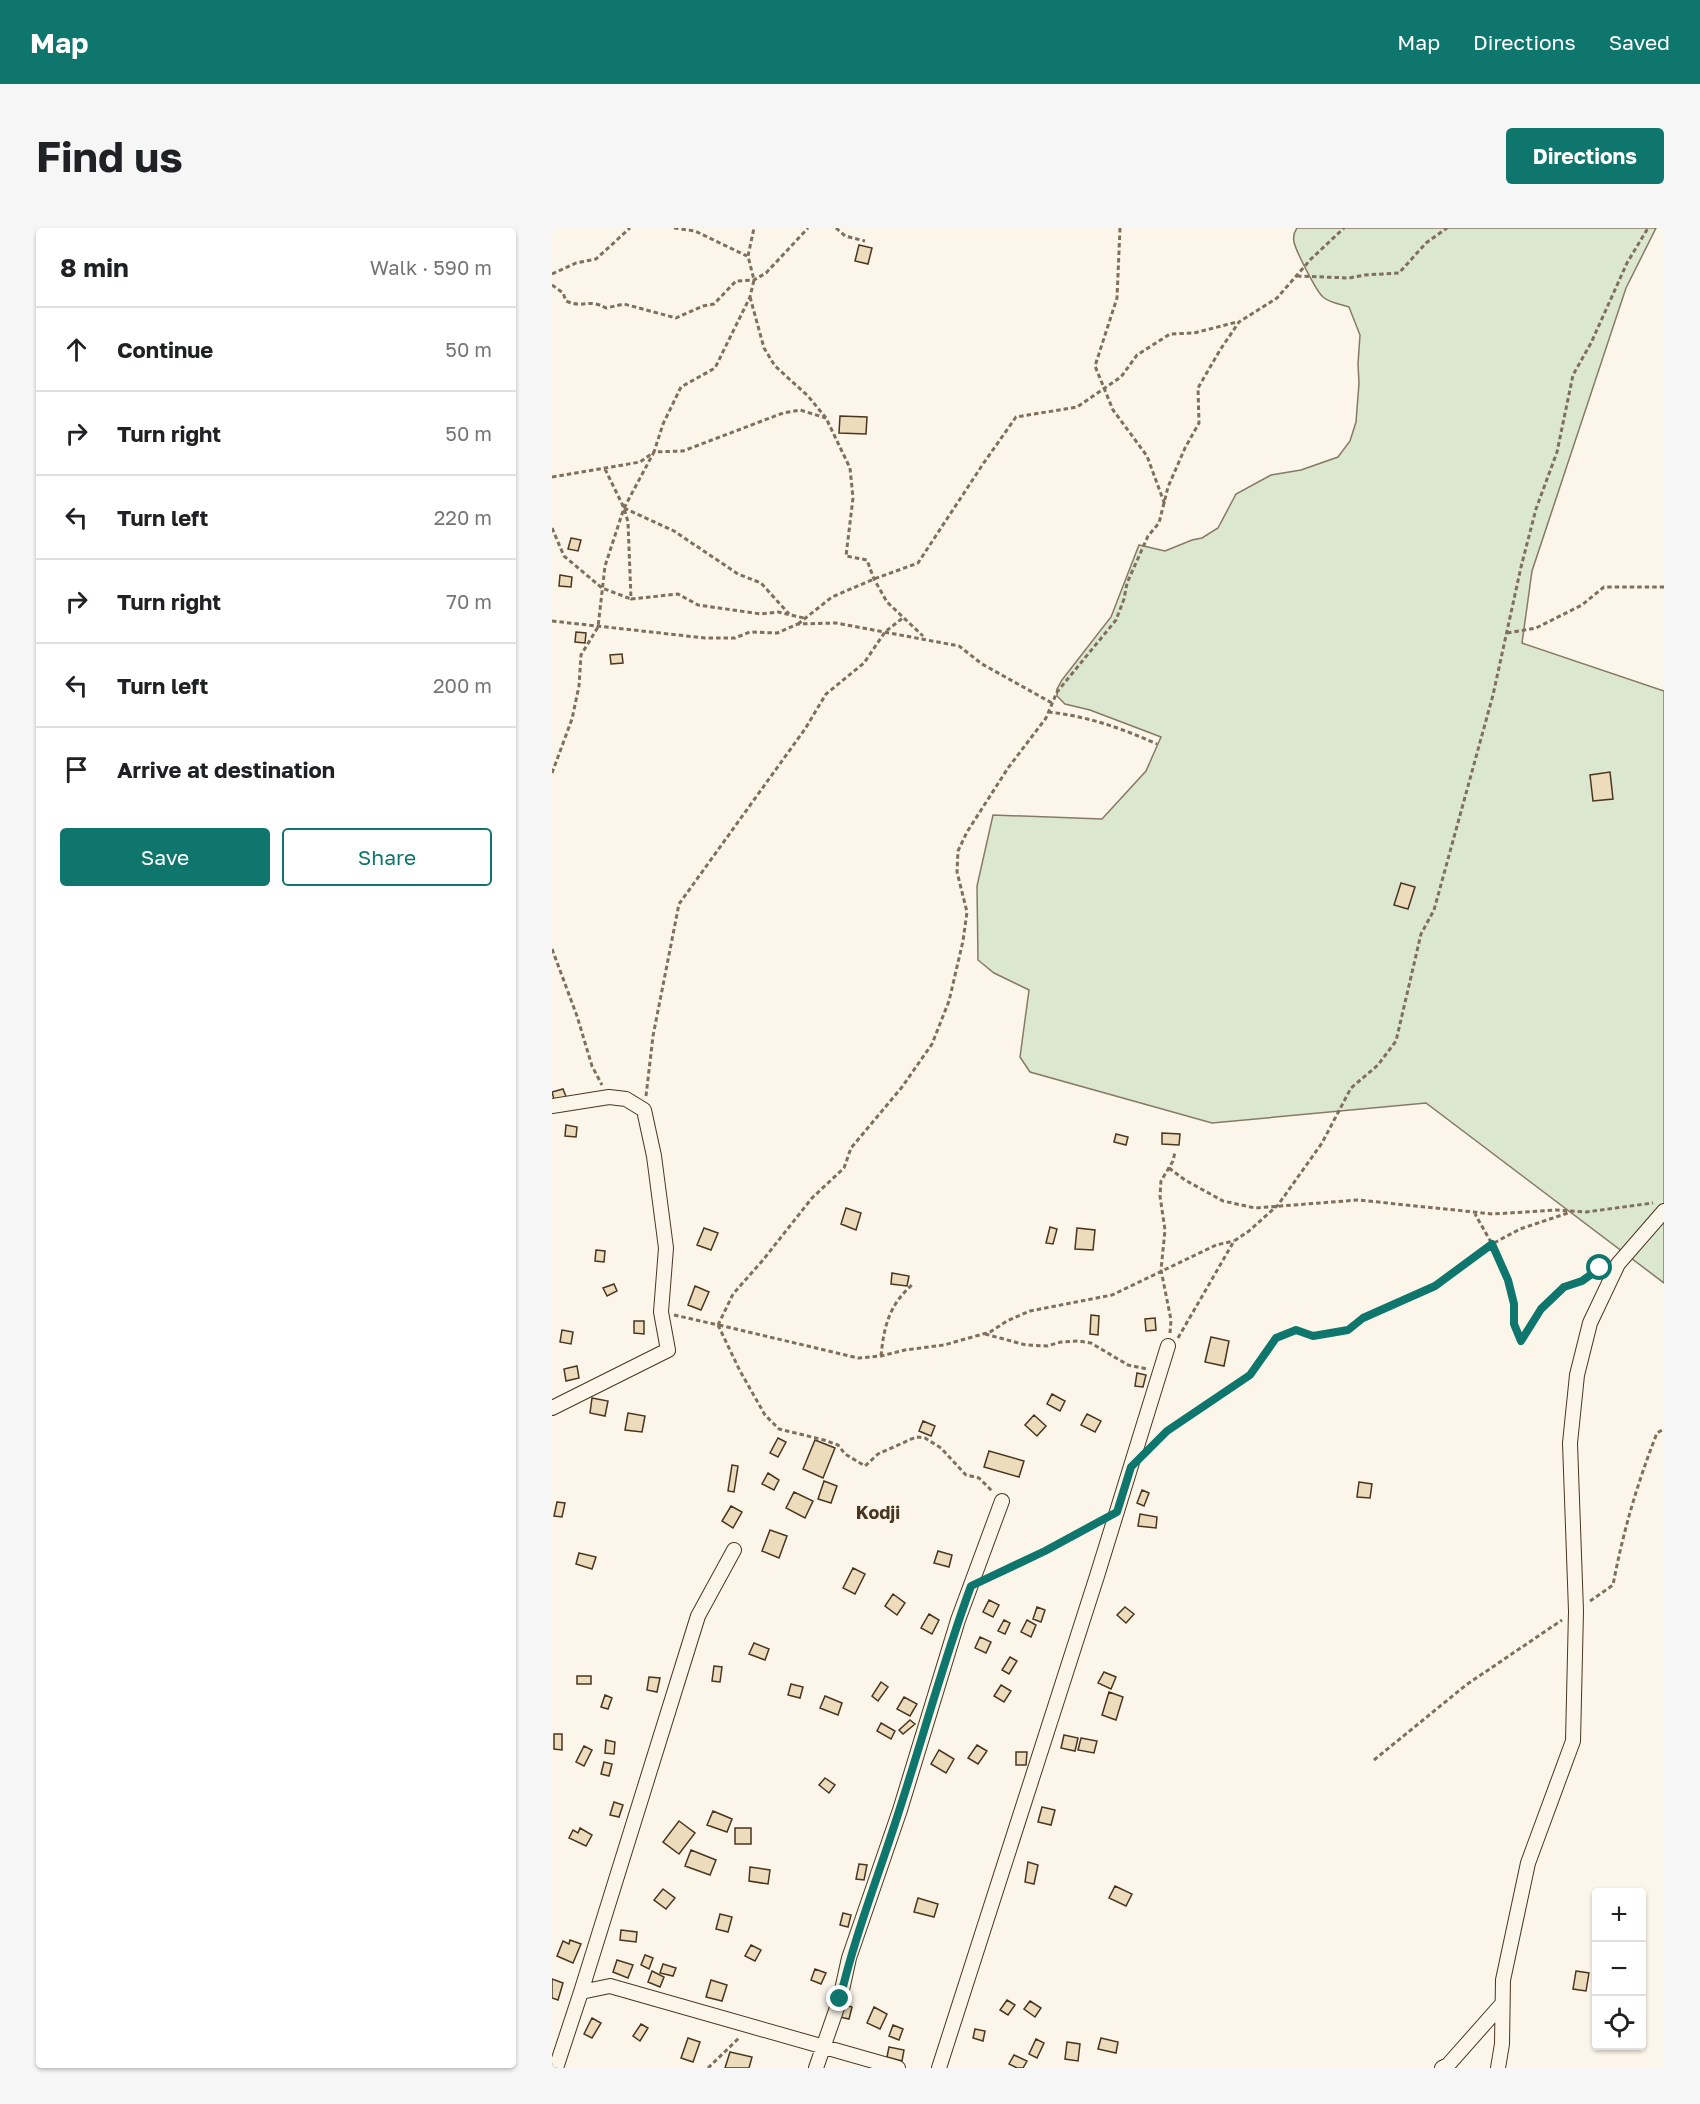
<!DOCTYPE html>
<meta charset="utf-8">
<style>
body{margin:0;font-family:"Golos Text",sans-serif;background:#f6f6f6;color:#202124}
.controls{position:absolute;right:18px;bottom:18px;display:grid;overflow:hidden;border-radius:6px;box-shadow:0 2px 4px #0004}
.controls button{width:54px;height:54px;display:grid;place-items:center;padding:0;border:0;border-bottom:2px solid #e0e0e0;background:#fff;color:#202124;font:30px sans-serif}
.stop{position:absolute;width:18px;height:18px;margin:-14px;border:4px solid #0f766e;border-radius:50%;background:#fff}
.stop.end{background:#0f766e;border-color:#fff;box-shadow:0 2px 6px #0008}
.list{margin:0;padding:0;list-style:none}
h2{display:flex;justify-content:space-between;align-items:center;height:78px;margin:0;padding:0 24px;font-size:26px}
h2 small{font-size:20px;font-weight:400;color:#757577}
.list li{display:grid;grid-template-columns:39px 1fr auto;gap:18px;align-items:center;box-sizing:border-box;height:84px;padding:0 24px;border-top:2px solid #e0e0e0}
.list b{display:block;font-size:22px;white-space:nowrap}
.list em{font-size:20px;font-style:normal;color:#757577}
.actions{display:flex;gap:12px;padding:18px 24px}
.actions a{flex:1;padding:14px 0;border:2px solid #0f766e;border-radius:6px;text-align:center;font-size:21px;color:#0f766e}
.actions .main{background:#0f766e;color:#fff}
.icon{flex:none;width:33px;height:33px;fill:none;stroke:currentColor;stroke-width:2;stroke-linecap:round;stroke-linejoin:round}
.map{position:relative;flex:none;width:1112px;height:1840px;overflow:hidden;border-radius:6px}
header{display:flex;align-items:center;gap:36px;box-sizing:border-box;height:84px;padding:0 30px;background:#0f766e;color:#fff}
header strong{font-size:28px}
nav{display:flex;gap:33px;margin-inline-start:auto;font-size:21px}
.intro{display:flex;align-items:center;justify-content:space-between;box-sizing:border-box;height:144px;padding:0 36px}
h1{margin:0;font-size:42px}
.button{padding:15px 27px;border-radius:6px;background:#0f766e;color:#fff;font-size:21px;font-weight:700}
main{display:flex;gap:36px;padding:0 36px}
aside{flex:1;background:#fff;border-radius:6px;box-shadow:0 2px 4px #0004}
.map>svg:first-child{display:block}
</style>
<header>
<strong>Map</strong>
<nav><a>Map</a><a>Directions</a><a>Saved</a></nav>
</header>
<div class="intro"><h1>Find us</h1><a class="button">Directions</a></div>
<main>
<aside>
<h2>8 min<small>Walk · 590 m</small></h2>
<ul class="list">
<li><svg class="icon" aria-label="ahead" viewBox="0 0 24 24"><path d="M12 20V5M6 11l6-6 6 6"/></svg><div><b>Continue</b></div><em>50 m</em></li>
<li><svg class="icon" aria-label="right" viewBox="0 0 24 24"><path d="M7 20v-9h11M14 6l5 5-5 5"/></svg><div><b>Turn right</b></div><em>50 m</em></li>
<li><svg class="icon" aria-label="left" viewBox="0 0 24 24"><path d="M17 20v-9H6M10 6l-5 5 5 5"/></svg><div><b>Turn left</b></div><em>220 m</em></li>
<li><svg class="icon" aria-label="right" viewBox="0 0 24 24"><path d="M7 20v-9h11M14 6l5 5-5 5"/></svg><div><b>Turn right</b></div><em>70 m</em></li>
<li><svg class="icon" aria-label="left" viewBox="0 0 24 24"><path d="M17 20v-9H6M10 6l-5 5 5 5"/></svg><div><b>Turn left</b></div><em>200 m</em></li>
<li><svg class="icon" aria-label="arrive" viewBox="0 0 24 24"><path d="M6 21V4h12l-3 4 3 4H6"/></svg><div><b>Arrive at destination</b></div></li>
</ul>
<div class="actions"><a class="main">Save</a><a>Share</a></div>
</aside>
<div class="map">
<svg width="1112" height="1840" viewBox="0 0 1112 1840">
<rect width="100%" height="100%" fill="#fbf6e9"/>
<!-- green -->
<path fill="#dce7d0" stroke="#887966" stroke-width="1.5" d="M745 0H1104L1074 60 980 343 970 415 1112 463V1055L874 875 660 895 478 844 468 829 477 762 442 745 426 732 425 658 441 587 550 591 594 543 609 509 538 482 513 476 505 468V461L510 452 559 389 587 317 613 323 640 312 650 310 666 300 684 266 719 247 749 242 786 229 798 213 804 194 807 155 806 136 808 107 797 79C788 76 778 75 771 69 764 63 744 23 742 14 741 9 742 4 745 0Z"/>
<!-- building -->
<path fill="#ecdcbc" stroke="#4a3520" stroke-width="1.5" d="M307 17 320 20 316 36 303 33Z
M288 188 315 189 314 206 287 205Z
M19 310 29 312 26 323 16 321Z
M8 347 20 349 19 359 7 358Z
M24 404 34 405 33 415 23 414Z
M70 426 71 435 59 436 58 427Z
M1058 544 1061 571 1041 573 1038 547Z
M849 655 863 659 856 681 842 677Z
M11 861 15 871 3 875 0 864Z
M14 897 25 899 24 909 13 908Z
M610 905 628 906 627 917 610 916Z
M564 906 576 909 574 917 562 914Z
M294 980 309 985 304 1002 289 996Z
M498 999 505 1001 501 1016 494 1015Z
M152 1000 166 1005 159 1022 145 1017Z
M525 1000 543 1002 541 1022 523 1021Z
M44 1022 53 1023 52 1034 43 1033Z
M340 1045 357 1048 355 1058 339 1056Z
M62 1056 65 1063 55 1068 51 1060Z
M143 1058 157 1064 149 1082 136 1077Z
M539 1087 547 1088 546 1107 538 1106Z
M603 1090 604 1102 594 1103 593 1091Z
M82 1093H92V1106L82 1105Z
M10 1102 21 1104 19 1116 8 1114Z
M659 1109 677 1113 672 1138 653 1134Z
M25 1138 27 1150 14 1153 12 1141Z
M585 1145 594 1147 591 1159 583 1158Z
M500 1166 513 1173 508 1183 495 1176Z
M40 1170 56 1173 53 1188 38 1185Z
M76 1185 93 1188 90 1204 73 1202Z
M535 1186 549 1193 543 1204 529 1197Z
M482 1187 494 1198 485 1208 473 1197Z
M371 1193 383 1198 379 1208 367 1203Z
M226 1210 234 1214 226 1229 218 1225Z
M263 1212 283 1220 271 1250 251 1241Z
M437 1223 472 1233 467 1249 432 1239Z
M180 1237 186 1238 182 1264 176 1263Z
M216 1245 227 1252 222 1262 210 1256Z
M272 1253 285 1258 279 1275 266 1271Z
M807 1254 820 1256 818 1270 805 1269Z
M590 1262 597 1265 592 1278 585 1275Z
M242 1264 261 1273 253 1290 234 1280Z
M5 1274 13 1275 10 1289 2 1288Z
M179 1278 190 1284 181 1300 170 1293Z
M588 1286 605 1289 604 1300 586 1298Z
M218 1302 235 1308 227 1330 210 1323Z
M386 1323 400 1327 397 1339 382 1335Z
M27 1325 44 1329 40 1341 24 1336Z
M301 1340 313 1346 303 1366 291 1360Z
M341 1366 353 1375 345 1387 333 1378Z
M437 1372 447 1377 441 1389 431 1384Z
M485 1379 493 1382 489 1394 481 1391Z
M573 1379 582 1386 574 1395 565 1387Z
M377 1386 387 1392 380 1406 369 1400Z
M452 1392 458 1395 453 1406 446 1403Z
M475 1392 484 1397 479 1409 469 1404Z
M428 1409 439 1414 434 1425 423 1420Z
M202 1415 217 1421 213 1432 197 1426Z
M458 1429 465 1433 457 1446 450 1442Z
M162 1438 170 1439 168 1454 160 1453Z
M552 1444 564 1449 559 1461 546 1455Z
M25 1448H39V1456H25Z
M97 1449 108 1450 105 1464 95 1462Z
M329 1454 336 1459 326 1473 320 1468Z
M239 1456 251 1459 248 1470 236 1467Z
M449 1457 459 1463 452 1474 442 1468Z
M557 1464 571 1469 564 1492 550 1487Z
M53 1467 60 1470 56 1481 49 1479Z
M273 1468 290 1475 286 1487 268 1480Z
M352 1469 365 1476 358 1488 345 1481Z
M358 1492 363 1496 351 1506 347 1502Z
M329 1495 343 1503 339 1511 325 1503Z
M2 1506H10V1522L2 1521Z
M512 1507 526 1510 523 1523 509 1520Z
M529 1510 545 1513 542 1525 526 1522Z
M54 1512 63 1514 62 1526 53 1525Z
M425 1517 435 1523 426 1536 416 1530Z
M32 1518 40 1522 32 1538 24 1534Z
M387 1522 402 1531 394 1545 379 1536Z
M464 1524H475L474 1537H464Z
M52 1534 60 1536 57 1548 49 1546Z
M273 1550 283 1557 277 1565 267 1557Z
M62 1574 71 1577 67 1589 58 1587Z
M490 1579 503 1582 499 1597 486 1594Z
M161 1583 180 1591 175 1604 155 1597Z
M127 1593 143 1605 127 1626 111 1614Z
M28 1600 40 1607 34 1618 17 1610 21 1602 26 1605Z
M183 1600H199V1616H183Z
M139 1622 164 1632 158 1647 133 1638Z
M476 1634 486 1637 482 1656 473 1654Z
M307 1636 315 1637 312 1652 304 1651Z
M198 1639 218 1642 216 1656 197 1653Z
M563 1658 580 1666 574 1678 557 1670Z
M111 1661 123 1670 114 1681 102 1672Z
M366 1670 386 1676 382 1689 362 1684Z
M291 1685 299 1687 296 1699 288 1697Z
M168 1686 180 1689 176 1704 164 1701Z
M69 1702 85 1704 84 1714 68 1712Z
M18 1712 29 1716 21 1735 5 1728 11 1713 17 1716Z
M199 1717 209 1722 203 1733 193 1728Z
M93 1727 101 1730 97 1741 89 1737Z
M65 1732 81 1737 76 1750 61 1744Z
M111 1736 124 1740 121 1748 108 1745Z
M263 1741 274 1745 269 1756 259 1752Z
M100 1743 112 1749 108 1759 96 1754Z
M1024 1743 1037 1745 1034 1763 1021 1761Z
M0 1751 11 1755 6 1772 0 1770Z
M159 1752 175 1757 170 1773 154 1769Z
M455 1772 463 1777 456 1787 448 1782Z
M478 1773 489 1780 483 1789 472 1781Z
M292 1777 300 1779 297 1791 288 1789Z
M322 1779 335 1786 328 1801 315 1795Z
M40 1790 49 1795 40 1810 32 1806Z
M89 1796 96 1800 88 1813 81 1808Z
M341 1797 351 1801 347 1812 337 1808Z
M423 1801 433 1803 431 1813 421 1810Z
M136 1810 148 1814 141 1834 129 1830Z
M549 1810 566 1814 564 1825 546 1821Z
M484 1811 492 1815 485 1830 477 1826Z
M515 1814 528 1816 526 1833 513 1831Z
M337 1819 352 1822 350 1833 335 1829Z
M178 1824 200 1829 197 1840H173Z
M462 1827 475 1833 471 1840H465L457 1836Z"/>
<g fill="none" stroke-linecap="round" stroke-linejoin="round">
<defs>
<path id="street" d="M0 878 57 869 74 871 92 882 102 928 114 1020 109 1084 116 1122 0 1180
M29 1764 58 1758 346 1840
M4 1840 29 1764 146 1388 182 1322
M264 1840 288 1771 297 1730 348 1582 406 1392 450 1273
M387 1840 545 1348 616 1118
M890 1840 896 1837 950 1776
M946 1840 950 1816 951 1752 976 1635 1021 1513 1024 1383 1018 1215 1025 1147 1038 1095 1066 1036 1112 983"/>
</defs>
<!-- street casing -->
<use href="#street" stroke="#4a3520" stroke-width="16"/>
<!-- path -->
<path stroke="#7f6f5c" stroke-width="3" stroke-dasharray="4.5 3" stroke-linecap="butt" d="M122 0 143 3 195 28
M284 0 293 8 313 13
M568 0 565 70 543 138 561 182 595 228 613 277
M0 46 24 35 44 31 78 0
M745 48 797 50 813 47 847 45 874 15 895 0
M0 57 11 65 14 73C32 81 36 70 54 80L72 76 124 90 151 78 162 76 184 53 202 52 214 45 256 0
M198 69 212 120 223 138 256 168 274 190 298 240 301 270 294 328 315 332 322 351 335 374 371 408
M53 241 72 280 76 294 79 371 126 366 146 377 209 386 226 384 252 390
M0 249 88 234 102 224 111 196 129 159 163 140 198 69 202 52 196 28 202 0
M72 280 122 303 186 346 209 355 237 386
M0 300 12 328 50 360 79 371
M0 393 153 410H183L198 404 225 405 246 396 284 395 407 418 430 436 500 475
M246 396 280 369 322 351 366 335 431 236 464 189 525 179 569 149 585 127 618 106 642 105 685 94
M955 405 984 400 1030 377 1052 359H1112
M496 484C535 488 569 500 605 516
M0 545 20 491 27 458 29 427 46 399 53 338 72 280 102 224 131 223 231 185 248 182 274 190
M0 721 25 788 40 838 50 857
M94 868 101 808 127 676 253 501 274 466 312 435 333 404 352 389
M617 940 633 952 671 973 703 980 806 972 941 986 1004 982 1034 984 1101 975
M122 1087 166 1097 181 1066 211 1032 260 970 292 940 299 920 350 859 380 816 397 773 411 713 415 684 405 644 406 623 415 604 456 540 494 490 505 464 564 392 572 371 575 355 596 308 607 295 616 259 633 220 647 195 646 160 668 122 687 94 725 70 759 31 792 0
M166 1097 188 1143 213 1187 227 1201 272 1212 286 1217 293 1226 313 1238 326 1226 364 1209 373 1210 389 1220 414 1247 427 1250 441 1264
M167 1097 306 1130 329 1128 353 1122 392 1117 438 1104 455 1093 478 1083 560 1067 664 1017 682 1013
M618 1105 619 1092 609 1042 613 1002 608 968 609 953 621 933 623 924
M433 1106 474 1117 495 1118 509 1114 527 1113 539 1115 576 1137 595 1141
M626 1110 682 1013 697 1003 726 977 770 915 799 860 826 837 844 813 869 706 882 682 941 467 969 339 984 281 1005 224 1021 147 1039 115 1075 35 1096 0
M969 1113 962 1096V1076L956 1052 940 1016 968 1001 1019 984
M969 1113 989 1081 1012 1059 1030 1053 1047 1041
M329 1128C332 1098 337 1077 361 1056
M599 1218 615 1203 698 1147 725 1110 744 1102 761 1108 796 1102 811 1090 883 1058 940 1016 923 986
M436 1350 493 1324 548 1293
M1038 1373 1061 1357C1071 1304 1085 1256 1105 1205L1112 1201
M822 1532 914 1457 1010 1392
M156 1840 188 1809"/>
<!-- street -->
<use href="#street" stroke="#fbf6e9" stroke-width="14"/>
</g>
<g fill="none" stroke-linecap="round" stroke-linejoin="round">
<!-- route -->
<path stroke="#0f766e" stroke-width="8" d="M288 1771C303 1706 328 1644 348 1580 372 1506 392 1431 419 1358L493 1323 565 1284 579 1239 615 1203 698 1147 724 1110 744 1102 761 1108 796 1102 811 1090 883 1058 940 1016 956 1052 962 1076V1096L969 1113 989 1081 1012 1059 1030 1053 1048 1040"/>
</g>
<g text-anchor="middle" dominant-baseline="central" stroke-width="4.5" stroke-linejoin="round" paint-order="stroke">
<!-- neighbourhood labels -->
<g font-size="18" font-weight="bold" fill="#4a3520" stroke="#fbf6e9">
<text x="326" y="1284">Kodji</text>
</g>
</g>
</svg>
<div class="controls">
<button>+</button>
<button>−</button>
<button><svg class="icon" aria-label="locate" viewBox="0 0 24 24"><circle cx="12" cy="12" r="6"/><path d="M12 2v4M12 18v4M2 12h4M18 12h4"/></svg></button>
</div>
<div class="stop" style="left:1048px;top:1040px"></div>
<div class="stop end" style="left:288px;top:1771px"></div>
</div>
</main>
